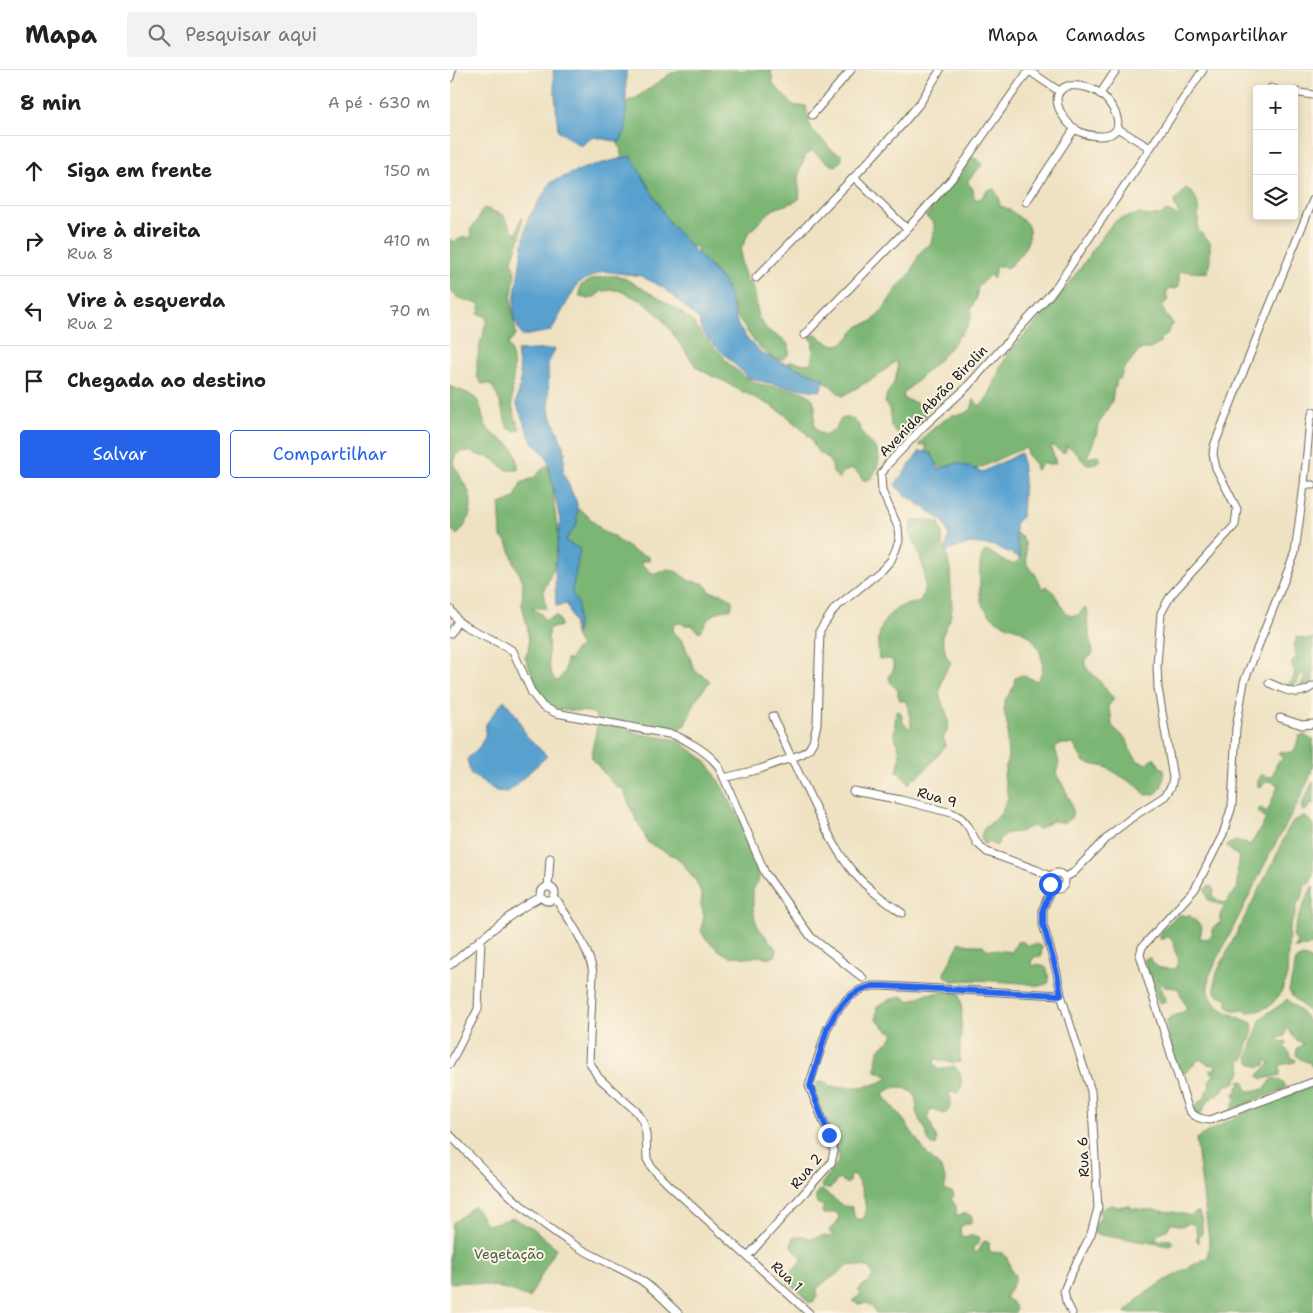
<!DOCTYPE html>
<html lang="pt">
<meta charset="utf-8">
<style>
body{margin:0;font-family:"Shantell Sans",sans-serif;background:#f2f2f2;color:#202124}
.controls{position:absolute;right:15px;top:15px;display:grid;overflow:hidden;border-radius:5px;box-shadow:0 2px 8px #0003}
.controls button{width:45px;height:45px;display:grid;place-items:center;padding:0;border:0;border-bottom:1px solid #e0e0e0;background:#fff;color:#202124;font:25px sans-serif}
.stop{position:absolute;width:15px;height:15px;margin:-11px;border:4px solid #2563eb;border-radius:50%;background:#fff}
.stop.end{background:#2563eb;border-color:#fff;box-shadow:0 1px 5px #0008}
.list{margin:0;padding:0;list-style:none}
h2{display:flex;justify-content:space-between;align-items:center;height:65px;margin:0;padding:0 20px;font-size:21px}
h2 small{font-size:16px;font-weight:400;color:#757577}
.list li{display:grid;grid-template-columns:32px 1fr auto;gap:15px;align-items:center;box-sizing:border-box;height:70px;padding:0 20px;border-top:1px solid #e0e0e0}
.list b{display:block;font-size:19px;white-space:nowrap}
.list p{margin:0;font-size:16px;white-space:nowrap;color:#757577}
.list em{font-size:16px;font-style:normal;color:#757577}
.actions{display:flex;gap:10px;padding:15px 20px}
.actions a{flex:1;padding:11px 0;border:1px solid #2563eb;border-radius:5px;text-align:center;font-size:18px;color:#2563eb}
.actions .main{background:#2563eb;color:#fff}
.icon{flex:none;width:28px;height:28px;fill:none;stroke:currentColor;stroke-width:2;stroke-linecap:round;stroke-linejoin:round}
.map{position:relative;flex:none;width:863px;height:1243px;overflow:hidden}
header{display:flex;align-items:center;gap:30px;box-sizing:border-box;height:70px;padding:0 25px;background:#fff;border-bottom:1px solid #e0e0e0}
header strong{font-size:24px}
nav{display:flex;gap:28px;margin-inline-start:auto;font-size:18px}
.search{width:350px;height:45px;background:#f2f2f2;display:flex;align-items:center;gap:12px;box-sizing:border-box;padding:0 18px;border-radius:5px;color:#757577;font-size:19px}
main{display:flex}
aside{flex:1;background:#fff}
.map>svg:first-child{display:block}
</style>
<header>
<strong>Mapa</strong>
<div class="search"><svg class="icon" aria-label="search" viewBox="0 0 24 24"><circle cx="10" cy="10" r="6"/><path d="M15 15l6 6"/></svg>Pesquisar aqui</div>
<nav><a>Mapa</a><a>Camadas</a><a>Compartilhar</a></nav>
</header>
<main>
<aside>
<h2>8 min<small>A pé · 630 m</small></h2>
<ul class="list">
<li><svg class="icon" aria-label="ahead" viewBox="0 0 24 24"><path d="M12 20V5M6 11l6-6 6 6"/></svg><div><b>Siga em frente</b></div><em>150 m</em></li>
<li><svg class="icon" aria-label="right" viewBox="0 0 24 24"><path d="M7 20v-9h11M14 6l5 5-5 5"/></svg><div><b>Vire à direita</b><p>Rua 8</p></div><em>410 m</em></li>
<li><svg class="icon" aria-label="left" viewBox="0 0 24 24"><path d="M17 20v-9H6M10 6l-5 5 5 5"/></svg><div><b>Vire à esquerda</b><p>Rua 2</p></div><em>70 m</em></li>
<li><svg class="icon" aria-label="arrive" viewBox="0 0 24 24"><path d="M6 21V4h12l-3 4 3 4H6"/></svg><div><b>Chegada ao destino</b></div></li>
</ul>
<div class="actions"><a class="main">Salvar</a><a>Compartilhar</a></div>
</aside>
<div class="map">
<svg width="863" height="1243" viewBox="0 0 863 1243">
<rect width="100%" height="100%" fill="#fcf5e5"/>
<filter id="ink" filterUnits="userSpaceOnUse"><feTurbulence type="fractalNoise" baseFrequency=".02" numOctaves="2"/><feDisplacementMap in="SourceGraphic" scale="10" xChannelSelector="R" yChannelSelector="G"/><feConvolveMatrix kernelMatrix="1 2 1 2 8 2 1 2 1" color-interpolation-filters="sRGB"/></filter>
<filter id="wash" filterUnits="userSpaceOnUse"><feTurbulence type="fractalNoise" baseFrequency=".0096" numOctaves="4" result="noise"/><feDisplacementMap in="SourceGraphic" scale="20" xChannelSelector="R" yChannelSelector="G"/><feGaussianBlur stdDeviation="1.12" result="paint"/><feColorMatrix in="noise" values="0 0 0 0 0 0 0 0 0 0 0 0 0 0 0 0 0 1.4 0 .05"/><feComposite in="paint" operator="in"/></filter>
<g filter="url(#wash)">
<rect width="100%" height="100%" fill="#efe2c3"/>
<!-- forest -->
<path fill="#7cb674" stroke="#4c6948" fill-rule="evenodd" d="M229 0H321L323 14 343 35 347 36H356L359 53 362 59 383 81 392 85V90L386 96C375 94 370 85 360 80V83L356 85C353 92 349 100 348 108 348 116 351 121 349 129L346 131 324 139 315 146 298 164 291 179V193L297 211 301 214 305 223 308 247 318 261 332 268 339 275V284L333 289H325L318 285 306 274 287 247 283 235 265 201 248 185 247 177 233 173 172 89 170 77 165 70 174 34 180 30H183L220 4Z
M515 83 528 90 532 95 518 110V113L523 119 524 127 526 129H530L538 120 544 119 549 128 550 136C558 138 563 142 570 148 572 149 574 151 576 153 587 168 568 190 556 199L552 196H547L545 199 544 208 543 209 540 205H539L535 210 528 216 526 229 521 239V248L517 257 492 287 454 323 453 326 454 329C460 331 469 333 473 337 475 338 475 342 475 344 475 357 460 362 450 366L441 357 440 341 435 333 437 324 443 315 446 306 448 298 446 291 426 307 392 326C386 321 380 314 373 311 361 305 345 304 337 293 345 289 354 297 362 292L363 273 360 266 367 264C373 271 384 279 394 272 399 269 402 262 407 258 412 253 419 254 424 250 434 240 440 227 449 216 452 212 457 208 460 204 467 193 467 180 481 174 482 167 485 159 484 153L475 146 481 141 479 139 512 94 514 84Z
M736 118C752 128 748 143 748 160L760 172V191L758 202C747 204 739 200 729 202V216L726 219 721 218 718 220 716 224 718 230 715 232V234L712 237 717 247 724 254 721 256 719 262 711 269 709 274 700 279H692L688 282 673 300 671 307 666 312V317L664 318 662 331 648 355 646 366 637 387 639 388 648 385 650 388V391C629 402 632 380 616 376V381L613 383 603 376 601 377V378L606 393 603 394H592L586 401 585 394 577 385V379L575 378 559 384 532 397 523 399 495 398 490 396 482 392 476 384V374L470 376 469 375 477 364 490 353 503 345 513 344 521 340 524 329 529 336 532 335 540 323 551 296 561 280 594 244 615 218 632 196 643 179 662 154 669 149 689 144 699 146 710 145 717 141 729 146C729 141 725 138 724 132Z
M34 138 53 145 61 158 66 165 70 151 72 148 70 167 62 190 65 203 61 230 66 265 58 274C69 294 59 319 63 340 64 346 67 353 70 359L65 361 58 358C52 343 51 327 40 314H32L27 307V291L31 269 33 268 34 259 37 249 35 246 28 244 30 240V234L10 229 0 221V169L4 172C10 168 16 166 22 168L20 160 28 150 31 141Z
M160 206H169L176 209 229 240 242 251 252 265 270 283 280 295 294 306 308 314 350 321 357 324 363 329 365 337 364 355 368 362 375 365C384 361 387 357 391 349L399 347C411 354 407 355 414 366 416 369 420 371 422 374 434 388 428 395 422 408L413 411 409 404 402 399 393 402 389 409 383 403 382 395 376 386 369 383 364 376 361 369 356 363 343 352 337 346 320 335 283 317 276 312 260 305 246 297 211 247 192 231 168 220 152 221 146 226 139 229 130 227V216L143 209Z
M0 316C8 320 21 323 27 330 32 337 32 349 36 356 48 375 68 366 68 400 48 402 52 392 39 387 37 386 34 387 31 386 21 382 19 380 8 383 6 385 4 387 4 390 2 396 7 399 9 404 11 406 11 410 13 412 13 413 17 417 17 418 26 435 19 453 7 465L3 461 0 459Z
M96 395 98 397 103 415 104 435 109 470 125 441 129 439 138 446 155 463 164 466 167 470 185 482 199 487 200 491H192L190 493 202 503H208L218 499 227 502 239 511 253 513 261 522 272 524 282 530V536L281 539C272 539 260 545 255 554 254 557 252 559 250 562L247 561 242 555H235L230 553 225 554 223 557 224 562 234 573 245 601 258 609 260 611 247 628 235 655 228 659 216 661 185 660 179 662 227 670 252 688 263 701 291 751 296 772 307 795 309 809 303 820V838L305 849 308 857 326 879V885L322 888 308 886 299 888 287 886 280 887 267 879 254 867 251 860 254 846 251 835 252 825 246 811 228 788 198 773C190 755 179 739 174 719L166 717 142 689C140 674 151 659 145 644L139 642 114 640 96 636 82 617V603L75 588 78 580 79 572 77 555 72 535 73 511 65 495 57 472 51 467C51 456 49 445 50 434L65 428 71 413 85 407ZM107 490 123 548 125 566 131 577 124 581 120 591 116 589 115 601 108 611H106C94 598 100 575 98 559 102 557 104 559 110 556 111 553 109 549 107 546H105L94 551 91 544 81 538H97L94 529V520Z
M463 450H481L489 453 492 463V473L496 481 500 500 502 538 500 549 492 566 496 585 501 593C497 599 492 607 491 614 491 617 491 620 489 623 493 640 505 650 493 668 495 672 496 672 495 676 494 679 476 699 473 702 470 706 466 707 462 709L460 713H458L447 701 450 688 449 679 444 664 446 642 448 641 451 643 453 653 460 659 461 657V651L456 631 450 630 448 625V620C443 616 439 612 439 606L444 599 443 592 440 589H429C424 561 437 533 469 533 483 509 468 483 460 461Z
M564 461 572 468 575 473 577 495 586 505 592 518 594 519 596 516C605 521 607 529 612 537 614 541 617 543 621 546L628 545 634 538 636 539 638 544 637 552 639 559V567L643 581 642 585 636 589C635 592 635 594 636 597 638 601 642 603 645 606 652 612 656 622 664 628L658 637 661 644 662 656 677 670 680 680 688 691 697 694 704 687 710 697 714 699C715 704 714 706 713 711 710 721 708 725 696 725L687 716 656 697 640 694 634 692 623 674H609L605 678 609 692 606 704C611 712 634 747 615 752 611 753 607 751 603 751 598 753 593 756 589 759L582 756 569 762 558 763 549 769 548 774 546 776 539 772 533 774 531 766 534 758 545 750 552 742 558 728 554 705 558 687 557 672 558 659 554 640V632L563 618 565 608 572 605 587 611C592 604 594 598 592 589 582 550 553 564 536 540 528 531 530 518 530 507 530 498 529 488 535 481H538C547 486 556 495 567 493 573 483 567 475 562 465Z
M847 567 859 570 863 567V611L854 619 850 617 855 607 854 604H851C848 611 844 620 836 616L843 609 845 601 842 597V591L847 587 844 575Z
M854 665 862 670 863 668V695L860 706 847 735 822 780 759 906C759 909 758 914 758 918 761 939 786 946 802 953 805 962 800 968 797 977 796 982 796 985 794 990L792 989 790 993C794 1000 788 1007 785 1013L774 1016C773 1022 769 1026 764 1026L755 1035 751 1044 747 1045 743 1040C745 1038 747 1035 749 1032 754 1027 756 1030 756 1021L760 1017 759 1011 764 1005 760 1000 765 999 766 995 757 994 750 989C743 993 739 1002 732 1004 724 990 718 967 716 951 721 945 731 945 737 939L728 918 715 917 708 908V911L714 924 715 932 709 933 694 890 697 888H700L705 895 710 898 725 899 729 890 724 879 725 876 721 869 717 866 714 869H710C709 859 723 849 731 844L734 846 739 845 752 857 750 868 758 869 762 866 763 858 771 852C768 846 771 843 774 838L771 835 758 830 755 819 758 816 762 817 764 821 762 826 771 832 778 833 779 828 788 818 787 813 788 805 787 800 790 787 782 782 777 776 778 774 787 771 800 775C806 766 811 758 816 749L807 740 811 738 815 741H818L828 715 821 711 815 712 811 718 808 717V711L810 705C814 705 817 707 822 707L827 693 833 689 828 683 830 681 839 683 845 680 849 666Z
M863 712V734L860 735 856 740 853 741 851 736Z
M852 747H855L863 753V805L859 814 855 815 852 828 847 834 845 845 839 858 837 907 831 923 820 936 808 941 798 942 794 940 786 941 779 938 776 933 778 929 766 924C763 915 765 909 768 900L808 821 824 791 837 761 843 751Z
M863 816V875C855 876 852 878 844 878L847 876V872L843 866C846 851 855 829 863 816Z
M572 871C577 876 579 876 586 874L592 877 591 887 587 886 583 888 581 893 584 896 588 894 597 898 599 913 590 916 573 913 527 910 502 911 496 907 494 903 510 872 518 875H533L536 879 562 882 567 872Z
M852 887 863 890V944H861L842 926 839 921 846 890Z
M497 922 509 923C515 938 509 973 510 992L503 993 485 989 484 993 489 1000 504 996 510 1003 512 1016 507 1023 504 1022 499 1023 501 1029 499 1040 494 1044 480 1039 478 1047 487 1070 486 1076 481 1074 478 1070 476 1060 470 1051 466 1041 467 1037 465 1025C452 1014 446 1015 432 1024L455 1052 476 1083 490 1097 495 1108 496 1112 494 1119 503 1123 504 1126 501 1129 506 1136V1146C512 1143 516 1142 522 1147V1151L519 1154H515L510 1157 511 1166 516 1168C521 1165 525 1164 530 1168L529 1173 523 1177 524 1183 528 1182 534 1171 538 1172 540 1182 552 1183 557 1188 562 1202 565 1205V1210L555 1228C561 1231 568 1235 565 1243H426L423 1238 417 1233 408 1234 403 1231 410 1225 408 1220 420 1210 423 1205 421 1200 417 1197 400 1195 367 1218V1226L363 1232H358C354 1223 343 1218 336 1210 340 1200 349 1198 352 1188L341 1175 343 1168C356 1162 355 1170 364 1168 372 1166 372 1165 380 1167L384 1164 380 1163 379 1160 386 1154 389 1147 386 1142C381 1142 378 1145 373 1144L372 1141 374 1136 368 1134 366 1132V1124L368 1121 372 1120 393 1136 402 1137 405 1149H413L416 1144C416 1133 412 1114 404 1106L400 1105 399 1112 396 1114 393 1111 390 1109 386 1111 384 1115 379 1119 373 1118 371 1115 389 1090C388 1085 388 1079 387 1074 383 1056 361 1030 366 1013 373 1010 376 1011 381 1016 397 1018 428 1019 439 1006L434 1005 426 1001C426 994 426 984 430 979 435 971 439 976 444 963L437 960 426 949 427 936 437 931 451 926 461 931 475 924Z
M837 929 855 946 859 955 863 959V997L861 996 860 993 850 989 846 985 847 978 852 975 853 973 846 970 838 959 836 958 835 966 827 968V969L832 972 836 971 837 973 834 977 840 983 841 988 845 989 846 991 845 992 830 995V1005L813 1009 809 1007 808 1005 819 994H822L815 990V995L810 997C806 996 798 993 798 987 798 985 810 951 811 949 818 940 830 938 837 929Z
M822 1009C828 1008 834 1012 836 1018L781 1040 784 1032 786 1027 784 1025 785 1022 788 1021 787 1018 792 1014 789 1012 790 1010 795 1012 796 1019 799 1021 815 1019Z
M863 1016V1243H675L691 1226 718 1209 758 1187 759 1170 746 1069C783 1046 822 1030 863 1016Z
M662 1135 668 1137 679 1135 681 1138C685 1138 688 1139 693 1140 697 1140 701 1139 705 1140 717 1142 727 1141 740 1146L746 1142H749L752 1152V1164L749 1166V1173L746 1169 747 1166 745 1155 739 1153 731 1156 721 1153 719 1156 718 1159 710 1163 706 1167V1170C712 1171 716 1169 721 1170L723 1174 720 1176 645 1164 644 1162 646 1155 651 1146 649 1142C653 1138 657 1136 662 1135Z
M24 1136 37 1155 63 1148 84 1159 106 1178 79 1228 52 1218 17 1212 0 1213V1176L2 1154Z"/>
<!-- water -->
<path fill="#58a1cf" stroke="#3a5e76" d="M103 0H176V60L170 72 143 67 131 76 108 61Z
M181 86 220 154 275 213 288 256 298 270 314 285 375 309 370 321 338 317 309 311 298 307 256 267 251 260 249 250 214 218 191 206 153 201 128 213 101 261 72 266 64 249V231L77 150 101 112 137 97Z
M105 279 98 294 99 340 115 381 113 403 127 433V454L115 471 130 479 122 523 128 534 127 564 117 534 106 536 105 496 110 450 97 387 82 372 66 333 71 310 67 281Z
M470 381 481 383 489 399 507 393 533 402 546 395 571 383 574 409 572 447 565 454 566 468 571 488 545 476 521 473 495 482 499 465 493 451 454 424 445 415Z
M54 630 66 645 76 665 97 686 58 722 46 721 21 704 17 689 30 676 35 666 36 654Z"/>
</g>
<g filter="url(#ink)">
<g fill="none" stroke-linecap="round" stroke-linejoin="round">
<defs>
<path id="minor" d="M578 0 609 21
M0 8 2 0
M617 16C627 15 637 16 646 21 663 30 683 66 650 66 642 66 632 64 625 59 613 50 596 25 617 16Z
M821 18 825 19
M844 22 863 25
M650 24 666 0
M362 45 401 0
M667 58 700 78
M404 107 457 159
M576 132 625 58
M306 208 404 107 450 57 470 33 490 0
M354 265 457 159 506 104 579 0
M863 342 860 350 854 415 845 483 794 612 786 658 782 736 773 764 745 819 692 877 690 885 738 1038C743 1047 750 1049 760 1050L863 1012
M854 415H863
M0 539 8 551 15 556 55 576 63 581 82 623 93 637 106 643 224 665C239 671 257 682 267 694 270 698 272 704 274 708L315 803 361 867 413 908
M0 564 8 551
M819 613C836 620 847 628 863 616
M323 646C335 676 349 704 363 733 375 757 387 783 404 803 418 819 435 831 452 843
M830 648 852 655 863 654
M274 708 310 699 352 684 359 679 363 672 367 654 370 560 385 538 433 499 441 490 446 479 449 470 448 457 432 421 431 405 437 395 474 356 515 319 604 220 753 0
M403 721 451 730 502 743 511 748 518 756 527 773 537 782 587 800 601 807
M599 811a8 8 0 1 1 16 0a8 8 0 1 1-16 0Z
M614 808 623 803 662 763 684 746 715 726 721 717 723 708 708 618 707 595 711 543 721 525 785 455 787 439 766 398 763 384 764 376 807 267 863 130
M91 824a7 7 0 1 1 14 0a7 7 0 1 1-14 0Z
M98 817 100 788
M602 817 593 839V854L607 903 611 925 641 1021 648 1138 641 1164 620 1206 614 1221 616 1231 622 1243
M104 827C118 846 140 880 143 903L139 991 148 1007 187 1042 193 1051 196 1064 197 1089 202 1098 220 1116 359 1243
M0 895C28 872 59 843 91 827
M0 994 28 939 31 869
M0 1065C39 1105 75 1145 123 1174 142 1186 164 1195 184 1206 201 1215 214 1230 228 1243
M298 1186 381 1093 384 1081 379 1065 359 1016 377 959 386 942 398 928 410 920 422 916H432L611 925"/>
</defs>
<!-- minor casing -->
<use href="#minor" stroke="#666156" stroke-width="9"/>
<!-- minor -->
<use href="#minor" stroke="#fff" stroke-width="7"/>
</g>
</g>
<g fill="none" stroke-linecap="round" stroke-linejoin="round" filter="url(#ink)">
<!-- route -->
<path stroke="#2563eb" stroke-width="6" d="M379 1065 360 1016 377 959 386 942 398 928 410 920 422 916H432L611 925 607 903 593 854V839L602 817 600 814"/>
</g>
<g text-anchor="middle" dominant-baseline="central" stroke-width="4" stroke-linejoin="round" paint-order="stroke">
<!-- street labels -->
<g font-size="14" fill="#1c1c1c" stroke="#fcf5e5">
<text transform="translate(483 331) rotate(-46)">Avenida Abrão Birolin</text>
<text transform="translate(487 727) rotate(16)">Rua 9</text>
<text transform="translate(633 1087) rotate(-93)">Rua 6</text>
<text transform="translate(356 1101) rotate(-51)">Rua 2</text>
<text transform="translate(337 1206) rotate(43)">Rua 1</text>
</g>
<!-- park labels -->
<g font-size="14" fill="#485c41" stroke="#fcf5e5">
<text x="59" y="1184">Vegetação</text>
</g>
</g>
</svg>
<div class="controls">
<button>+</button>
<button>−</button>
<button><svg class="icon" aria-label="layers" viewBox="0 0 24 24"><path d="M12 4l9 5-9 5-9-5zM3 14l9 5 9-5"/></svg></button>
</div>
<div class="stop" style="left:600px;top:814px"></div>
<div class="stop end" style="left:379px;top:1065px"></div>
</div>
</main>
